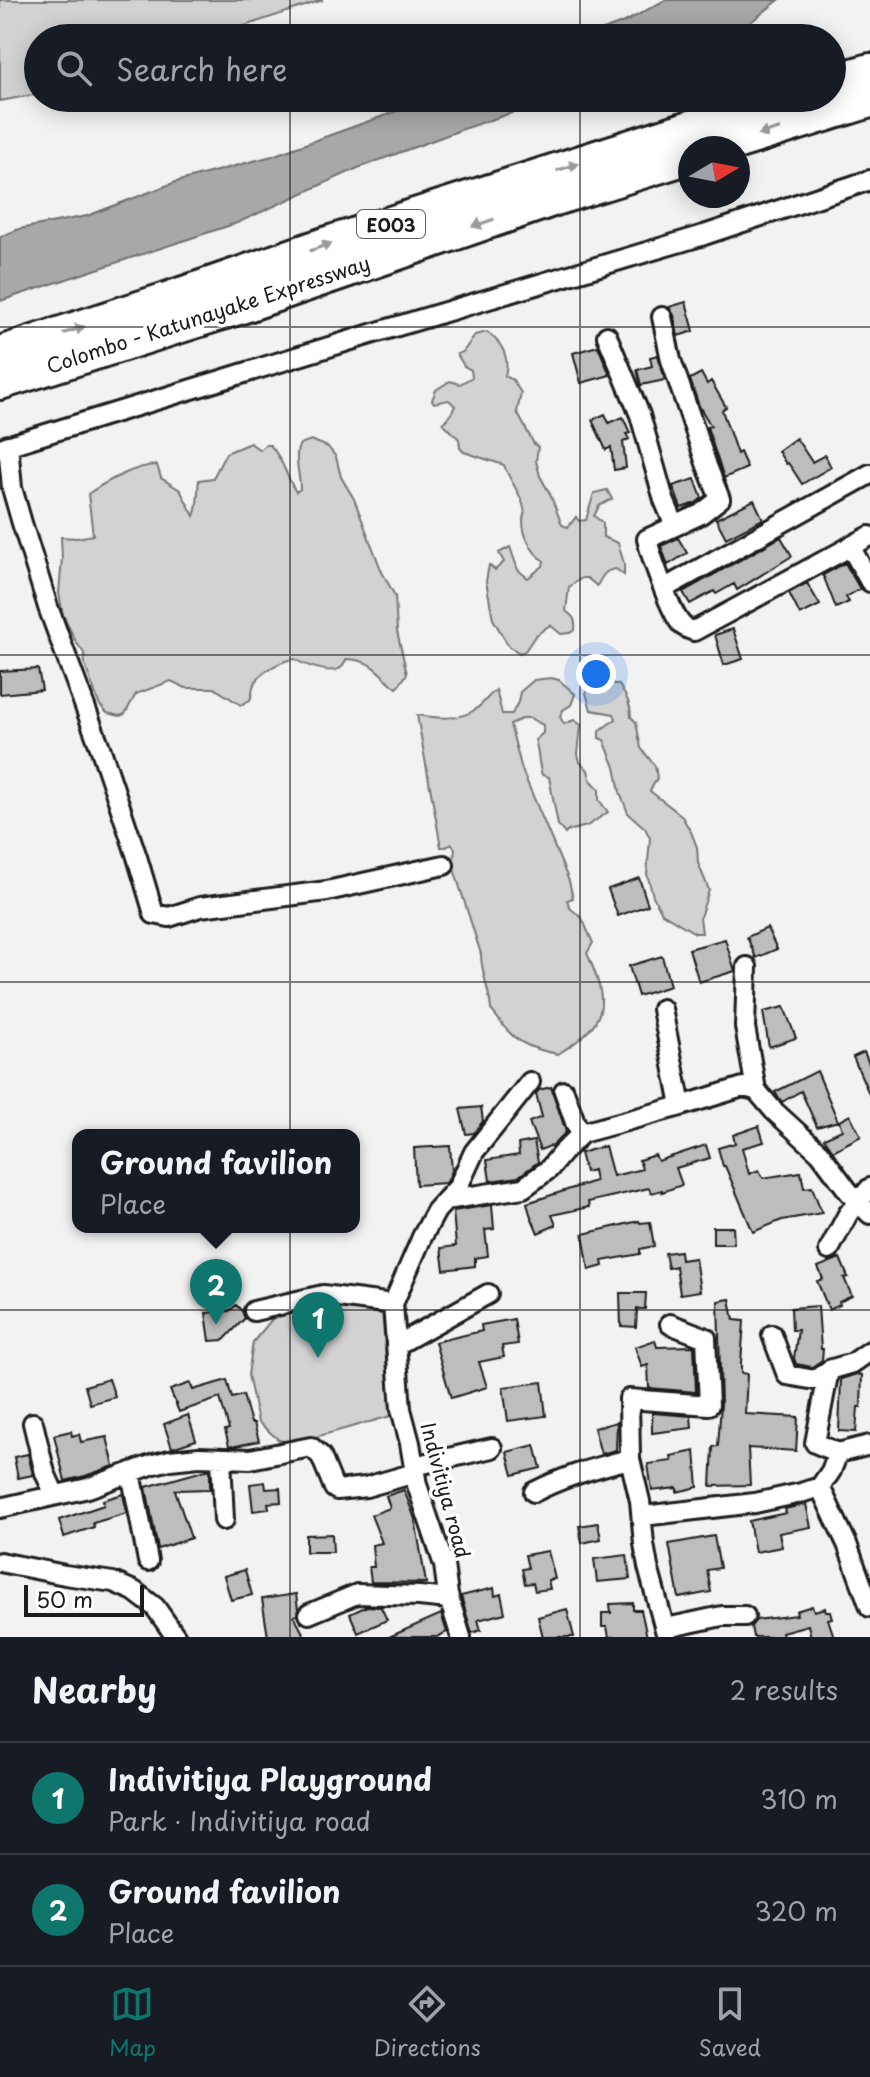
<!DOCTYPE html>
<meta charset="utf-8">
<style>
body{margin:0;font-family:"Playpen Sans",sans-serif;background:#242831;color:#f1f3f6}
.compass{position:absolute;left:678px;top:136px;width:72px;height:72px;border-radius:50%;background:#171b24;box-shadow:0 4px 20px #0003;rotate:80deg}
.scale{position:absolute;left:24px;bottom:20px;width:120px;box-sizing:border-box;padding-left:8px;border:4px solid #1c1c1c;border-top:0;font-size:22px;line-height:28px;white-space:nowrap;color:#1c1c1c;-webkit-text-stroke:6px #fff;paint-order:stroke}
.you{position:absolute;left:596px;top:674px;width:28px;height:28px;margin:-20px;border:6px solid #fff;border-radius:50%;background:#1a73e8;box-shadow:0 0 0 12px #1a73e833}
.badge{display:grid;place-items:center;width:52px;height:52px;border-radius:50%;background:#0f766e;color:#fff;font-size:26px;font-weight:700}
.pin{position:absolute;translate:-50% -66px;filter:drop-shadow(0 2px 4px #0008)}
.pin::after{content:'';position:absolute;top:42px;width:28px;height:24px;background:inherit;clip-path:polygon(0 0,100% 0,50% 100%)}
.popup{position:absolute;left:72px;top:1129px;width:288px;height:104px;box-sizing:border-box;display:grid;place-content:center;border-radius:16px;background:#171b24;filter:drop-shadow(0 2px 6px #0005);font-size:26px;white-space:nowrap;color:#9ea1a6}
.popup b{font-size:30px;color:#f1f3f6}
.popup::after{content:'';position:absolute;left:50%;top:100%;margin-left:-16px;border:16px solid transparent;border-top-color:#171b24}
.list{margin:0;padding:0;list-style:none}
h2{display:flex;justify-content:space-between;align-items:center;height:104px;margin:0;padding:0 32px;font-size:34px}
h2 small{font-size:26px;font-weight:400;color:#9ea1a6}
.list li{display:grid;grid-template-columns:52px 1fr auto;gap:24px;align-items:center;box-sizing:border-box;height:112px;padding:0 32px;border-top:2px solid #363941}
.list b{display:block;font-size:30px;white-space:nowrap}
.list p{margin:0;font-size:26px;white-space:nowrap;color:#9ea1a6}
.list em{font-size:26px;font-style:normal;color:#9ea1a6}
.icon{flex:none;width:44px;height:44px;fill:none;stroke:currentColor;stroke-width:2;stroke-linecap:round;stroke-linejoin:round}
.map{position:relative;flex:none;width:870px;height:1637px;overflow:hidden}
.search{position:absolute;background:#171b24;box-shadow:0 4px 20px #0003;left:24px;right:24px;top:24px;height:88px;display:flex;align-items:center;gap:20px;box-sizing:border-box;padding:0 28px;border-radius:44px;color:#9ea1a6;font-size:30px}
.sheet{height:328px;background:#171b24}
nav{display:flex;justify-content:space-around;align-items:center;box-sizing:border-box;height:112px;border-top:2px solid #363941;background:#171b24;font-size:22px;color:#9ea1a6}
nav a{display:grid;justify-items:center;gap:4px}
nav .on{color:#0f766e}
.map>svg:first-child{display:block}
</style>
<div class="map">
<svg width="870" height="1637" viewBox="0 0 870 1637">
<rect width="100%" height="100%" fill="#f2f2f2"/>
<filter id="ink" filterUnits="userSpaceOnUse"><feTurbulence type="fractalNoise" baseFrequency=".0125" numOctaves="2"/><feDisplacementMap in="SourceGraphic" scale="16" xChannelSelector="R" yChannelSelector="G"/><feConvolveMatrix kernelMatrix="1 2 1 2 8 2 1 2 1" color-interpolation-filters="sRGB"/></filter>
<g filter="url(#ink)">
<!-- green -->
<path fill="#d2d2d2" stroke="#777" stroke-width="2" d="M0 0H323L208 38H38V94L0 101Z
M487 332C502 343 510 356 505 376L513 380 521 393 517 412 534 444 538 447 536 461 540 476 550 494 562 525 568 527 576 517 579 521 586 520 594 493 607 490 612 499 599 506 594 516 603 523V537L618 543 624 564V575L616 569C604 570 602 577 597 586L587 578H582L569 587 566 611C574 617 576 620 575 630L570 633 561 634 550 625 535 636 525 651 520 653 509 647 493 619 486 581 489 565 495 570 504 562 499 553 510 547 518 570 528 578 543 566 544 561C532 553 523 536 523 521 523 512 526 516 524 508 521 493 509 480 504 465L464 452 460 448 459 439 443 423 451 414 455 406 449 400 434 403 432 400 436 390 450 381 460 384 472 377 471 370 464 366 457 354 463 352 475 335Z
M311 440 328 447 336 457 341 477 354 499 382 572 395 596 397 631 407 674 397 688C377 673 374 660 347 659 344 663 344 667 339 669 330 674 303 665 295 659 282 660 257 673 253 687 252 692 252 696 250 700L241 705 214 688H186L171 681 136 694 125 714 120 716 107 713 99 704 85 665 84 653 76 642 63 615 59 593 62 558 61 537 77 538 93 535 88 494C105 482 136 465 157 465L161 478 180 490 194 516C199 505 197 492 199 480L213 478 226 453 250 443 260 450 265 445H270C283 458 286 477 296 492L300 489C300 474 293 456 300 444Z
M551 678 559 680 575 694 571 705 563 710 560 717 564 724 574 720 581 725 578 754 580 762 588 770 590 779 599 789V800L608 812 587 826 568 831 565 834 558 825 549 777 542 775C538 763 539 752 535 740L543 733V725L530 718H524L510 724 522 770 569 881 573 898 567 900 570 908 582 918 593 943 587 953C610 1005 608 1023 558 1054 538 1050 521 1046 507 1030 501 1024 497 1016 491 1010 490 991 481 973 481 954L453 866 455 849 452 844 446 847H441L417 715C436 718 460 721 476 709 484 703 488 696 496 690L502 714H512L518 702 520 692 534 680Z
M606 682 619 685C626 696 631 704 631 717L636 722 641 748 655 766 657 778 650 791 681 815 691 832 697 847 698 863 709 890 700 917 702 933H695L662 913 653 896 647 874 650 838 645 828 628 813 620 792 615 767 604 740 599 738V731L616 719 614 714 591 710 586 693 588 688Z
M320 1300 370 1306 382 1312 391 1416 294 1443 279 1440 258 1422 248 1375 253 1342 278 1312Z"/>
<!-- water -->
<path fill="#a8a8a8" stroke="#707070" stroke-width="2" d="M665 0H779L730 38H582L627 21Z
M433 98H557L466 128 358 168 237 223 0 301V237L19 229 87 216 176 182 272 156Z"/>
<!-- building -->
<path fill="#bdbdbd" stroke="#1c1c1c" stroke-width="2" d="M686 302 694 331 678 336 674 315 669 307Z
M598 346 610 375 581 383 573 353Z
M658 355 665 380 641 385 637 370 652 366 650 357Z
M701 373 707 384 711 381 726 407 722 410 737 454 740 452 747 468 724 478 707 427 711 426 699 406 690 379Z
M605 414 609 423 623 417 630 433 626 434 629 439 623 442 626 468 614 470 611 447 606 450 592 420Z
M796 438 812 462 825 455 831 467 802 484 793 470 788 463 786 464 778 451Z
M695 479 702 498 696 503 681 508 673 486Z
M754 500 763 519 726 538 716 519Z
M781 537 792 556 737 590 734 584 716 594 714 591 690 604 683 592Z
M678 538 687 553 668 565 661 546Z
M845 563 860 589 846 597 849 602 836 608 823 575Z
M807 583 820 605 800 615 789 593Z
M733 629 743 659 724 665 715 635Z
M38 669 42 690 0 694V671Z
M639 878 648 905 618 916 608 889Z
M767 928 777 949 756 958 747 937Z
M725 939 735 971 699 982 689 949Z
M662 956 670 986 638 996 629 966Z
M784 1007 796 1038 769 1047 763 1012Z
M864 1052 870 1066V1096L853 1057Z
M817 1071 838 1121 817 1127 801 1091 782 1102 775 1092Z
M551 1087 566 1132 553 1145 540 1150 529 1122 542 1117 536 1094 539 1090Z
M481 1107 483 1121 474 1133 466 1134 460 1109Z
M850 1115 861 1136 833 1151 824 1138 842 1130 839 1121Z
M759 1126 764 1142 742 1148 749 1174 759 1170 763 1178 801 1172 804 1188 812 1187 822 1213 782 1220 753 1232 725 1166H723L718 1148 735 1143 733 1135Z
M534 1141 538 1162 518 1177 490 1181 487 1160 519 1155 518 1144Z
M706 1145 710 1158 676 1168 682 1185 662 1192V1190L651 1193 649 1188 588 1202 589 1207 552 1215 556 1225 538 1233 530 1214 527 1203 595 1181 593 1170 585 1172 580 1153 605 1146 613 1176 642 1169 639 1160 655 1155 658 1161Z
M450 1146 452 1171 448 1180 446 1183 416 1185 414 1148Z
M492 1205 494 1229 485 1230 488 1256 475 1258V1266L444 1270 441 1248 456 1246 453 1211Z
M639 1221 640 1223 650 1222 654 1246 640 1249V1254L602 1261 603 1266 589 1270 583 1234Z
M713 1227H733L734 1244H713Z
M680 1251 681 1260 695 1258 700 1291 680 1294 676 1266 668 1268 665 1253Z
M840 1258 848 1277 844 1278 852 1296 839 1302 840 1305 829 1310 817 1281 823 1279 818 1267Z
M620 1293H646L645 1309H637L636 1327 621 1326Z
M730 1299 734 1320 744 1321 741 1363V1373L747 1374 745 1414 798 1417 796 1451 748 1448 750 1485 711 1486 713 1447 718 1446 721 1404 718 1301Z
M236 1305 242 1311 245 1318 224 1340 210 1341 206 1313 229 1311Z
M818 1306 821 1349H823L822 1360 812 1367 796 1364 794 1358 798 1330H792L791 1308Z
M514 1319 518 1344 502 1346 504 1357 479 1362 487 1387 451 1398 435 1342 482 1331 481 1325Z
M655 1340 657 1347 694 1346 696 1392 649 1388 648 1365 642 1367 635 1347Z
M857 1374 862 1375 861 1407H858L856 1432 839 1431 841 1379Z
M109 1379 115 1397 90 1404 85 1386Z
M227 1380 232 1398 243 1395 251 1423H254L259 1441 236 1446H229L225 1430 229 1429 220 1398 179 1412 170 1390 190 1383 193 1390Z
M542 1382 546 1416 508 1421 503 1387Z
M652 1413 691 1416 692 1428 652 1433Z
M188 1415 196 1440 172 1448 164 1424Z
M617 1422 616 1450 601 1454 594 1428Z
M71 1431 72 1436 79 1434 81 1442 107 1437 114 1466 85 1476 65 1481 54 1435Z
M535 1445 541 1468 513 1475 507 1452Z
M695 1451 698 1487 677 1492V1488L652 1491 648 1464 672 1461 671 1456Z
M28 1454 33 1475 18 1478 14 1457Z
M210 1469V1489L175 1490 191 1538 158 1549 146 1487Z
M265 1482 266 1489 280 1488 281 1502 268 1503 269 1509 253 1511 250 1484Z
M404 1490 415 1519 426 1583 371 1582 369 1567H374L372 1545 382 1543 371 1515 390 1508 386 1496Z
M123 1494 127 1513 93 1523 94 1527 64 1537 59 1520 104 1505 103 1500Z
M806 1504 811 1527 779 1533 782 1547 755 1552 749 1521 786 1513 785 1509Z
M598 1523 601 1539 582 1543 579 1526Z
M332 1534 333 1552H306V1535Z
M714 1536 720 1568 707 1570 711 1592 679 1598 669 1544Z
M548 1551 555 1579 548 1580 550 1589 535 1591 533 1583 525 1584 522 1569 528 1568 525 1555Z
M627 1555 630 1579 597 1582 594 1559Z
M245 1570 252 1595 231 1600 224 1576Z
M494 1588 495 1596 501 1594 505 1613 478 1620 481 1630 472 1633 461 1596Z
M296 1594 298 1609 297 1615 294 1616 305 1637H268L262 1599Z
M633 1603V1610H641L647 1637H609L607 1627H602V1613H611L610 1604Z
M367 1606 381 1607 387 1620 358 1633 350 1614Z
M812 1606 814 1611 825 1608 826 1611H830L832 1618 828 1619 834 1637H811L808 1625 782 1632 783 1637H753L751 1626 756 1620 797 1615 796 1611Z
M567 1609 574 1637H543L538 1617Z
M441 1614 447 1632 437 1637H389Z"/>
<g fill="none" stroke-linecap="round" stroke-linejoin="round">
<defs>
<path id="minor" d="M662 317 671 360 707 466 720 499 701 514 647 539C651 556 671 614 682 625 684 627 691 630 694 631L870 536
M607 336 640 415 664 500 675 526
M8 445 12 488 22 523 48 607 101 750 137 857 154 914 169 917 200 907 327 891 444 865
M0 448 371 334 704 235 870 180
M850 546 870 582
M665 588 870 474
M747 967 745 1027 756 1090
M564 1091 576 1125 582 1133
M681 1106 743 1087 756 1090 774 1111 820 1153 849 1192 870 1214
M446 1200 458 1187 474 1152 530 1082
M829 1250 848 1214 870 1188
M254 1311 323 1295 393 1304
M772 1335 787 1375 815 1380 829 1370 815 1443 838 1453
M397 1345 488 1294
M829 1370 853 1363 870 1351
M33 1423 45 1473 55 1495
M221 1458 224 1520
M414 1466 492 1448
M131 1472 148 1561
M820 1487 847 1544 870 1607
M534 1492C565 1476 596 1467 630 1459
M0 1508 88 1488 154 1464 170 1460 199 1457 250 1459 311 1447 321 1456 334 1488 337 1490 366 1487 415 1473
M643 1516 755 1503 801 1493 820 1487 831 1471 838 1453 870 1445
M0 1562 65 1575 113 1582 134 1591 155 1607 176 1637
M309 1614 357 1594 419 1596 449 1599
M666 1628 722 1616H745
M461 1637 448 1595 444 1565 417 1485 410 1443 401 1409 393 1304 422 1237 436 1211 446 1200 523 1188 549 1169 562 1153 582 1133 681 1106 662 1009
M667 1637 648 1567 644 1544 640 1501 630 1459 629 1399 709 1405 706 1338 670 1324"/>
<path id="motorway" d="M832 82 870 71
M716 148 870 100
M0 354 167 300 325 245 784 98
M0 382 241 306 555 198 690 156"/>
</defs>
<!-- minor casing -->
<use href="#minor" stroke="#1c1c1c" stroke-width="24"/>
<!-- motorway casing -->
<use href="#motorway" stroke="#1c1c1c" stroke-width="40"/>
<!-- minor -->
<use href="#minor" stroke="#fff" stroke-width="18"/>
<!-- motorway -->
<use href="#motorway" stroke="#fff" stroke-width="34"/>
</g>
<!-- one-way arrows -->
<defs><path id="oneway-solid" d="M-6-.8H1V-3.2L6.5 0L1 3.2V.8H-6Z" transform="scale(2)"/></defs>
<g fill="#999">
<use href="#oneway-solid" transform="translate(769 132) rotate(163)"/>
<use href="#oneway-solid" transform="translate(568 167) rotate(-18)"/>
<use href="#oneway-solid" transform="translate(483 223) rotate(161)"/>
<use href="#oneway-solid" transform="translate(321 247) rotate(-19)"/>
<use href="#oneway-solid" transform="translate(74 330) rotate(-18)"/>
</g>
</g>
<!-- grid -->
<path fill="none" stroke="#1c1c1c" stroke-width="2" stroke-opacity="0.55" d="M290 0V38M580 0V38M290 98V1637M580 98V1637M0 327H870M0 655H870M0 982H870M0 1310H870"/>
<g text-anchor="middle" dominant-baseline="central" stroke-width="7" stroke-linejoin="round" paint-order="stroke">
<!-- shield labels -->
<rect fill="#fff" stroke="#606060" stroke-width="2" x="357" y="210" width="68" height="28" rx="6"/>
<g font-size="18" font-weight="bold" fill="#1c1c1c">
<text x="391" y="224">E003</text>
</g>
<!-- street labels -->
<g font-size="20" fill="#1c1c1c" stroke="#fff">
<text transform="translate(208 314) rotate(-18)">Colombo - Katunayake Expressway</text>
<text transform="translate(446 1490) rotate(75)">Indivitiya road</text>
</g>
</g>
</svg>
<svg class="compass" viewBox="-18 -18 36 36"><path d="M0-13l5 13h-10z" fill="#e53935"/><path d="M0 13l5-13h-10z" fill="#9ea1a6"/></svg>
<div class="scale">50 m</div>
<div class="you"></div>
<div class="pin badge" style="left:318px;top:1358px">1</div>
<div class="pin badge" style="left:216px;top:1325px">2</div>
<div class="popup"><b>Ground favilion</b>Place</div>
<div class="search"><svg class="icon" aria-label="search" viewBox="0 0 24 24"><circle cx="10" cy="10" r="6"/><path d="M15 15l6 6"/></svg>Search here</div>
</div>
<section class="sheet">
<h2>Nearby<small>2 results</small></h2>
<ul class="list">
<li><span class="badge">1</span><div><b>Indivitiya Playground</b><p>Park · Indivitiya road</p></div><em>310 m</em></li>
<li><span class="badge">2</span><div><b>Ground favilion</b><p>Place</p></div><em>320 m</em></li>
</ul>
</section>
<nav>
<a class="on"><svg class="icon" aria-label="map" viewBox="0 0 24 24"><path d="M3 6l6-2 6 2 6-2v14l-6 2-6-2-6 2zM9 4v14M15 6v14"/></svg>Map</a>
<a><svg class="icon" aria-label="directions" viewBox="0 0 24 24"><path d="M12 3l9 9-9 9-9-9zM9 14v-3h6M13 9l2 2-2 2"/></svg>Directions</a>
<a><svg class="icon" aria-label="saved" viewBox="0 0 24 24"><path d="M7 4h10v16l-5-4-5 4z"/></svg>Saved</a>
</nav>
